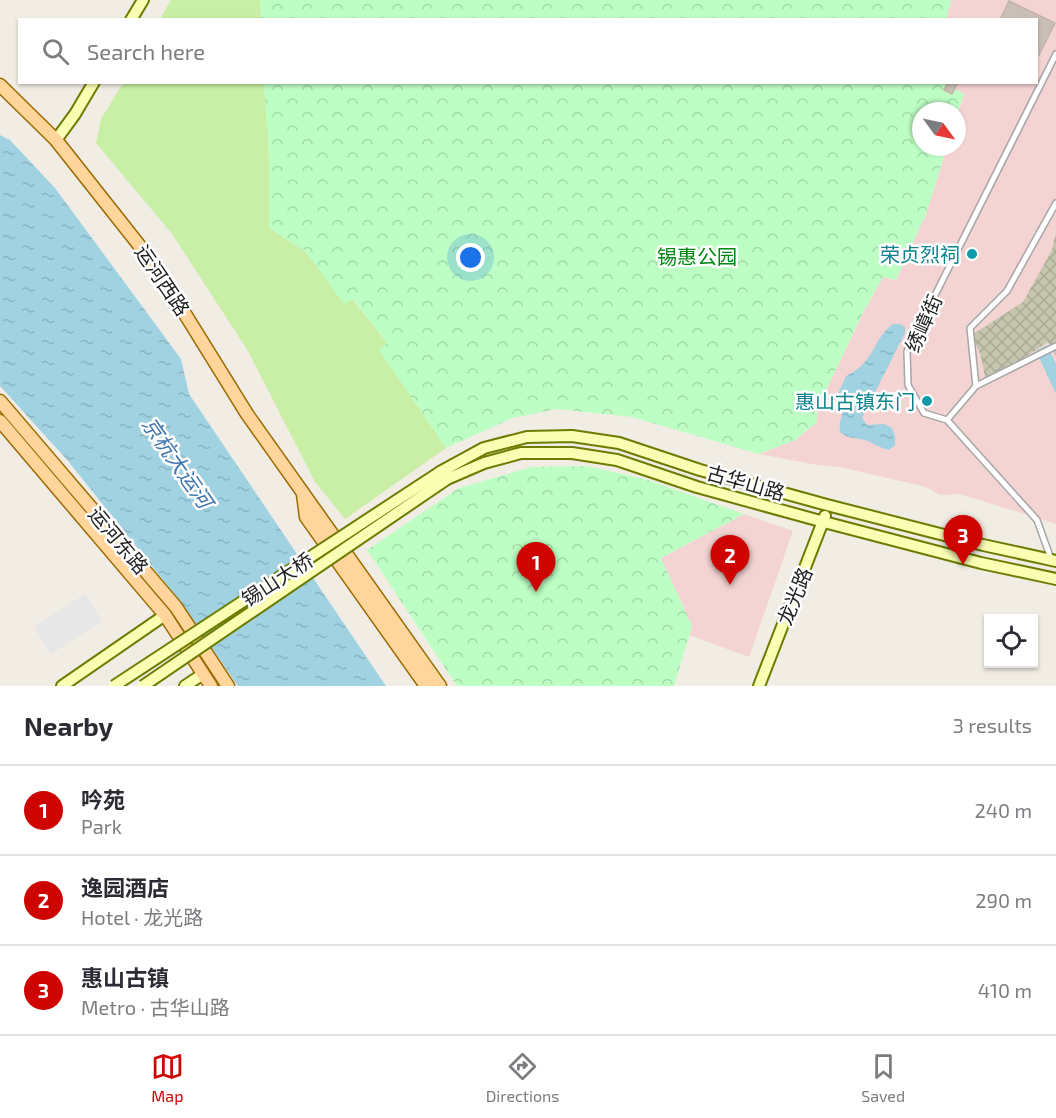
<!DOCTYPE html>
<meta charset="utf-8">
<style>
body{margin:0;font-family:"Exo 2","Noto Sans SC",sans-serif;background:#f7f7f7;color:#2b2b33}
.controls{position:absolute;right:18px;bottom:18px;display:grid;overflow:hidden;border-radius:0px;box-shadow:0 2px 4px #0004}
.controls button{width:54px;height:54px;display:grid;place-items:center;padding:0;border:0;border-bottom:2px solid #e1e1e2;background:#fff;color:#2b2b33;font:30px sans-serif}
.compass{position:absolute;left:912px;top:102px;width:54px;height:54px;border-radius:50%;background:#fff;box-shadow:0 2px 4px #0004;rotate:123deg}
.you{position:absolute;left:471px;top:258px;width:21px;height:21px;margin:-15px;border:4px solid #fff;border-radius:50%;background:#1a73e8;box-shadow:0 0 0 9px #1a73e833}
.badge{display:grid;place-items:center;width:39px;height:39px;border-radius:50%;background:#ce0400;color:#fff;font-size:20px;font-weight:700}
.pin{position:absolute;translate:-50% -50px;filter:drop-shadow(0 2px 3px #0008)}
.pin::after{content:'';position:absolute;top:32px;width:21px;height:18px;background:inherit;clip-path:polygon(0 0,100% 0,50% 100%)}
.list{margin:0;padding:0;list-style:none}
h2{display:flex;justify-content:space-between;align-items:center;height:78px;margin:0;padding:0 24px;font-size:26px}
h2 small{font-size:20px;font-weight:400;color:#7c7c81}
.list li{display:grid;grid-template-columns:39px 1fr auto;gap:18px;align-items:center;box-sizing:border-box;height:90px;padding:0 24px;border-top:2px solid #e1e1e2}
.list b{display:block;font-size:22px;white-space:nowrap}
.list p{margin:0;font-size:20px;white-space:nowrap;color:#7c7c81}
.list em{font-size:20px;font-style:normal;color:#7c7c81}
.icon{flex:none;width:33px;height:33px;fill:none;stroke:currentColor;stroke-width:2;stroke-linecap:round;stroke-linejoin:round}
.map{position:relative;flex:none;width:1056px;height:686px;overflow:hidden}
.search{position:absolute;background:#fff;box-shadow:0 2px 4px #0004;left:18px;right:18px;top:18px;height:66px;display:flex;align-items:center;gap:15px;box-sizing:border-box;padding:0 21px;border-radius:0px;color:#7c7c81;font-size:22px}
.sheet{height:348px;background:#fff}
nav{display:flex;justify-content:space-around;align-items:center;box-sizing:border-box;height:84px;border-top:2px solid #e1e1e2;background:#fff;font-size:16px;color:#7c7c81}
nav a{display:grid;justify-items:center;gap:3px}
nav .on{color:#ce0400}
.map>svg:first-child{display:block}
</style>
<div class="map">
<svg width="1056" height="686" viewBox="0 0 1056 686">
<defs>
<pattern id="construction-cross-hatch" width="8" height="8" patternUnits="userSpaceOnUse" patternTransform="scale(1.5)"><rect width="8" height="8" fill="#c6c6af"/><path d="M0 0l8 8M0 8l8-8" fill="none" stroke="#aaaa96"/></pattern>
<pattern id="park-crowns" width="20" height="18" patternUnits="userSpaceOnUse" patternTransform="scale(1.5)"><rect width="20" height="18" fill="#bdfec4"/><path d="M2 6a3 3 0 1 1 6 0M12 15a3 3 0 1 1 6 0" fill="none" stroke="#a2d9a8"/></pattern>
<pattern id="water-ripples" width="26" height="14" patternUnits="userSpaceOnUse" patternTransform="scale(1.5)"><rect width="26" height="14" fill="#a0d2e2"/><path d="M2 4q2-2 4 0t4 0M15 11q2-2 4 0t4 0" fill="none" stroke="#89b4c1"/></pattern>
</defs>
<rect width="100%" height="100%" fill="#f1ede4"/>
<!-- commercial -->
<path fill="#f3d4d2" d="M951 0H1056V524L960 494 940 495 926 487 840 467 817 465 759 454 795 440 817 422V409L864 311 883 277 896 280 926 214 947 147H957V115L964 94 943 83 1036 82V20L946 19Z
M744 514 793 531 749 657 689 635 692 626 661 558Z"/>
<!-- construction -->
<path fill="url(#construction-cross-hatch)" d="M1056 233V357L1048 342 986 383 981 356 972 335 1023 302 1052 250Z"/>
<!-- park -->
<path fill="url(#park-crowns)" d="M260 0H951L946 20H261Z
M943 82 964 94 957 115V111H921V147H947L926 214 896 280 883 277 864 311 817 409V422L795 440 759 454 632 417 557 409 513 418 446 448 378 350 387 343 353 299 344 305 306 252 269 228V159L264 83Z
M587 466 645 479 744 514 661 558 692 626 674 686H457L367 550 459 488 531 467Z"/>
<!-- garden -->
<path fill="#c8efa5" d="M171 0H260L261 19H160Z
M123 83H264L269 159V228L306 252 344 304 352 299 387 343 379 350 446 448 345 519 315 482 248 351 172 234 96 143 101 119Z"/>
<!-- parking -->
<path fill="#e7e7e7" d="M85 594 102 621 51 654 34 627Z"/>
<!-- water -->
<path fill="url(#water-ripples)" d="M0 135 10 140 55 188 181 359 189 394 386 686H238L175 595 68 461 0 386Z
M893 324H900L905 327V333L862 418 867 425 884 424 892 428 895 436V445L889 450C880 448 873 443 865 440 853 437 850 440 840 432 838 420 845 412 846 400L838 394 846 376C876 362 872 339 893 324Z
M1047 345 1056 364V394L1036 351Z"/>
<!-- building -->
<path fill="#c9bfb7" stroke="#c4b3a5" stroke-width="1.5" d="M1009 1 1055 23 1039 55 1036 53V20H1000Z
M948 82H958L952 94 944 90Z"/>
<g fill="none" stroke-linecap="round" stroke-linejoin="round">
<defs>
<path id="pedestrian" d="M976 386 970 328 1007 291 1056 203
M947 420 976 386 1056 346
M1051 559 1037 520 947 420 924 413 908 385 907 351 1056 54"/>
<path id="secondary" d="M131 20 143 0
M56 140 75 114 94 82
M440 472 484 448 527 437 572 436 619 443 700 470 827 505 983 545 1056 561
M447 479 484 463 521 453H572L617 460 697 487 824 522 981 563 1056 579
M62 686 165 615
M185 686 203 674
M759 686 825 516"/>
<path id="primary" d="M0 85 56 140 154 264 247 414 440 686
M0 401 176 607 228 686
M0 421 165 615 211 686
M303 494 306 517 426 686"/>
</defs>
<!-- pedestrian casing -->
<use href="#pedestrian" stroke="#a6a6a6" stroke-width="8"/>
<!-- secondary casing -->
<use href="#secondary" stroke="#6c7c00" stroke-width="14"/>
<!-- primary casing -->
<use href="#primary" stroke="#9a6a00" stroke-width="15"/>
<!-- pedestrian -->
<use href="#pedestrian" stroke="#fff" stroke-width="5"/>
<!-- secondary -->
<use href="#secondary" stroke="#faffb4" stroke-width="10"/>
<!-- primary -->
<use href="#primary" stroke="#ffd59b" stroke-width="12"/>
<defs>
<path id="secondary-bridge" d="M114 686 440 472
M143 686 447 479"/>
</defs>
<!-- secondary-bridge casing -->
<use href="#secondary-bridge" stroke="#6c7c00" stroke-width="14" stroke-linecap="butt"/>
<!-- secondary-bridge -->
<use href="#secondary-bridge" stroke="#faffb4" stroke-width="10"/>
</g>
<!-- markers -->
<g fill="#0f9aa8" stroke="#fff" stroke-width="2">
<circle cx="972" cy="254" r="6"/>
<circle cx="927" cy="401" r="6"/>
</g>
<g text-anchor="middle" dominant-baseline="central" stroke-width="5" stroke-linejoin="round" paint-order="stroke">
<!-- culture labels -->
<g font-size="20" fill="#0d838f" stroke="#fff" text-anchor="end">
<text x="960" y="254">荣贞烈祠</text>
<text x="915" y="401">惠山古镇东门</text>
</g>
<!-- park labels -->
<g font-size="20" fill="#01880f" stroke="#fff">
<text x="697" y="256">锡惠公园</text>
</g>
<!-- street labels -->
<g font-size="20" fill="#1f1f1f" stroke="#fff">
<text transform="translate(163 280) rotate(56)">运河西路</text>
<text transform="translate(923 323) rotate(-66)">绣嶂街</text>
<text transform="translate(746 482) rotate(16)">古华山路</text>
<text transform="translate(119 540) rotate(50)">运河东路</text>
<text transform="translate(277 579) rotate(-33)">锡山大桥</text>
<text transform="translate(794 596) rotate(-68)">龙光路</text>
</g>
<!-- water labels -->
<g font-size="21" font-style="italic" fill="#4076b0" stroke="#fff">
<text transform="translate(178 462) rotate(55)">京杭大运河</text>
</g>
</g>
</svg>
<div class="controls">
<button><svg class="icon" aria-label="locate" viewBox="0 0 24 24"><circle cx="12" cy="12" r="6"/><path d="M12 2v4M12 18v4M2 12h4M18 12h4"/></svg></button>
</div>
<svg class="compass" viewBox="-18 -18 36 36"><path d="M0-13l5 13h-10z" fill="#e53935"/><path d="M0 13l5-13h-10z" fill="#7c7c81"/></svg>
<div class="you"></div>
<div class="pin badge" style="left:536px;top:592px">1</div>
<div class="pin badge" style="left:730px;top:585px">2</div>
<div class="pin badge" style="left:963px;top:565px">3</div>
<div class="search"><svg class="icon" aria-label="search" viewBox="0 0 24 24"><circle cx="10" cy="10" r="6"/><path d="M15 15l6 6"/></svg>Search here</div>
</div>
<section class="sheet">
<h2>Nearby<small>3 results</small></h2>
<ul class="list">
<li><span class="badge">1</span><div><b>吟苑</b><p>Park</p></div><em>240 m</em></li>
<li><span class="badge">2</span><div><b>逸园酒店</b><p>Hotel · 龙光路</p></div><em>290 m</em></li>
<li><span class="badge">3</span><div><b>惠山古镇</b><p>Metro · 古华山路</p></div><em>410 m</em></li>
</ul>
</section>
<nav>
<a class="on"><svg class="icon" aria-label="map" viewBox="0 0 24 24"><path d="M3 6l6-2 6 2 6-2v14l-6 2-6-2-6 2zM9 4v14M15 6v14"/></svg>Map</a>
<a><svg class="icon" aria-label="directions" viewBox="0 0 24 24"><path d="M12 3l9 9-9 9-9-9zM9 14v-3h6M13 9l2 2-2 2"/></svg>Directions</a>
<a><svg class="icon" aria-label="saved" viewBox="0 0 24 24"><path d="M7 4h10v16l-5-4-5 4z"/></svg>Saved</a>
</nav>
